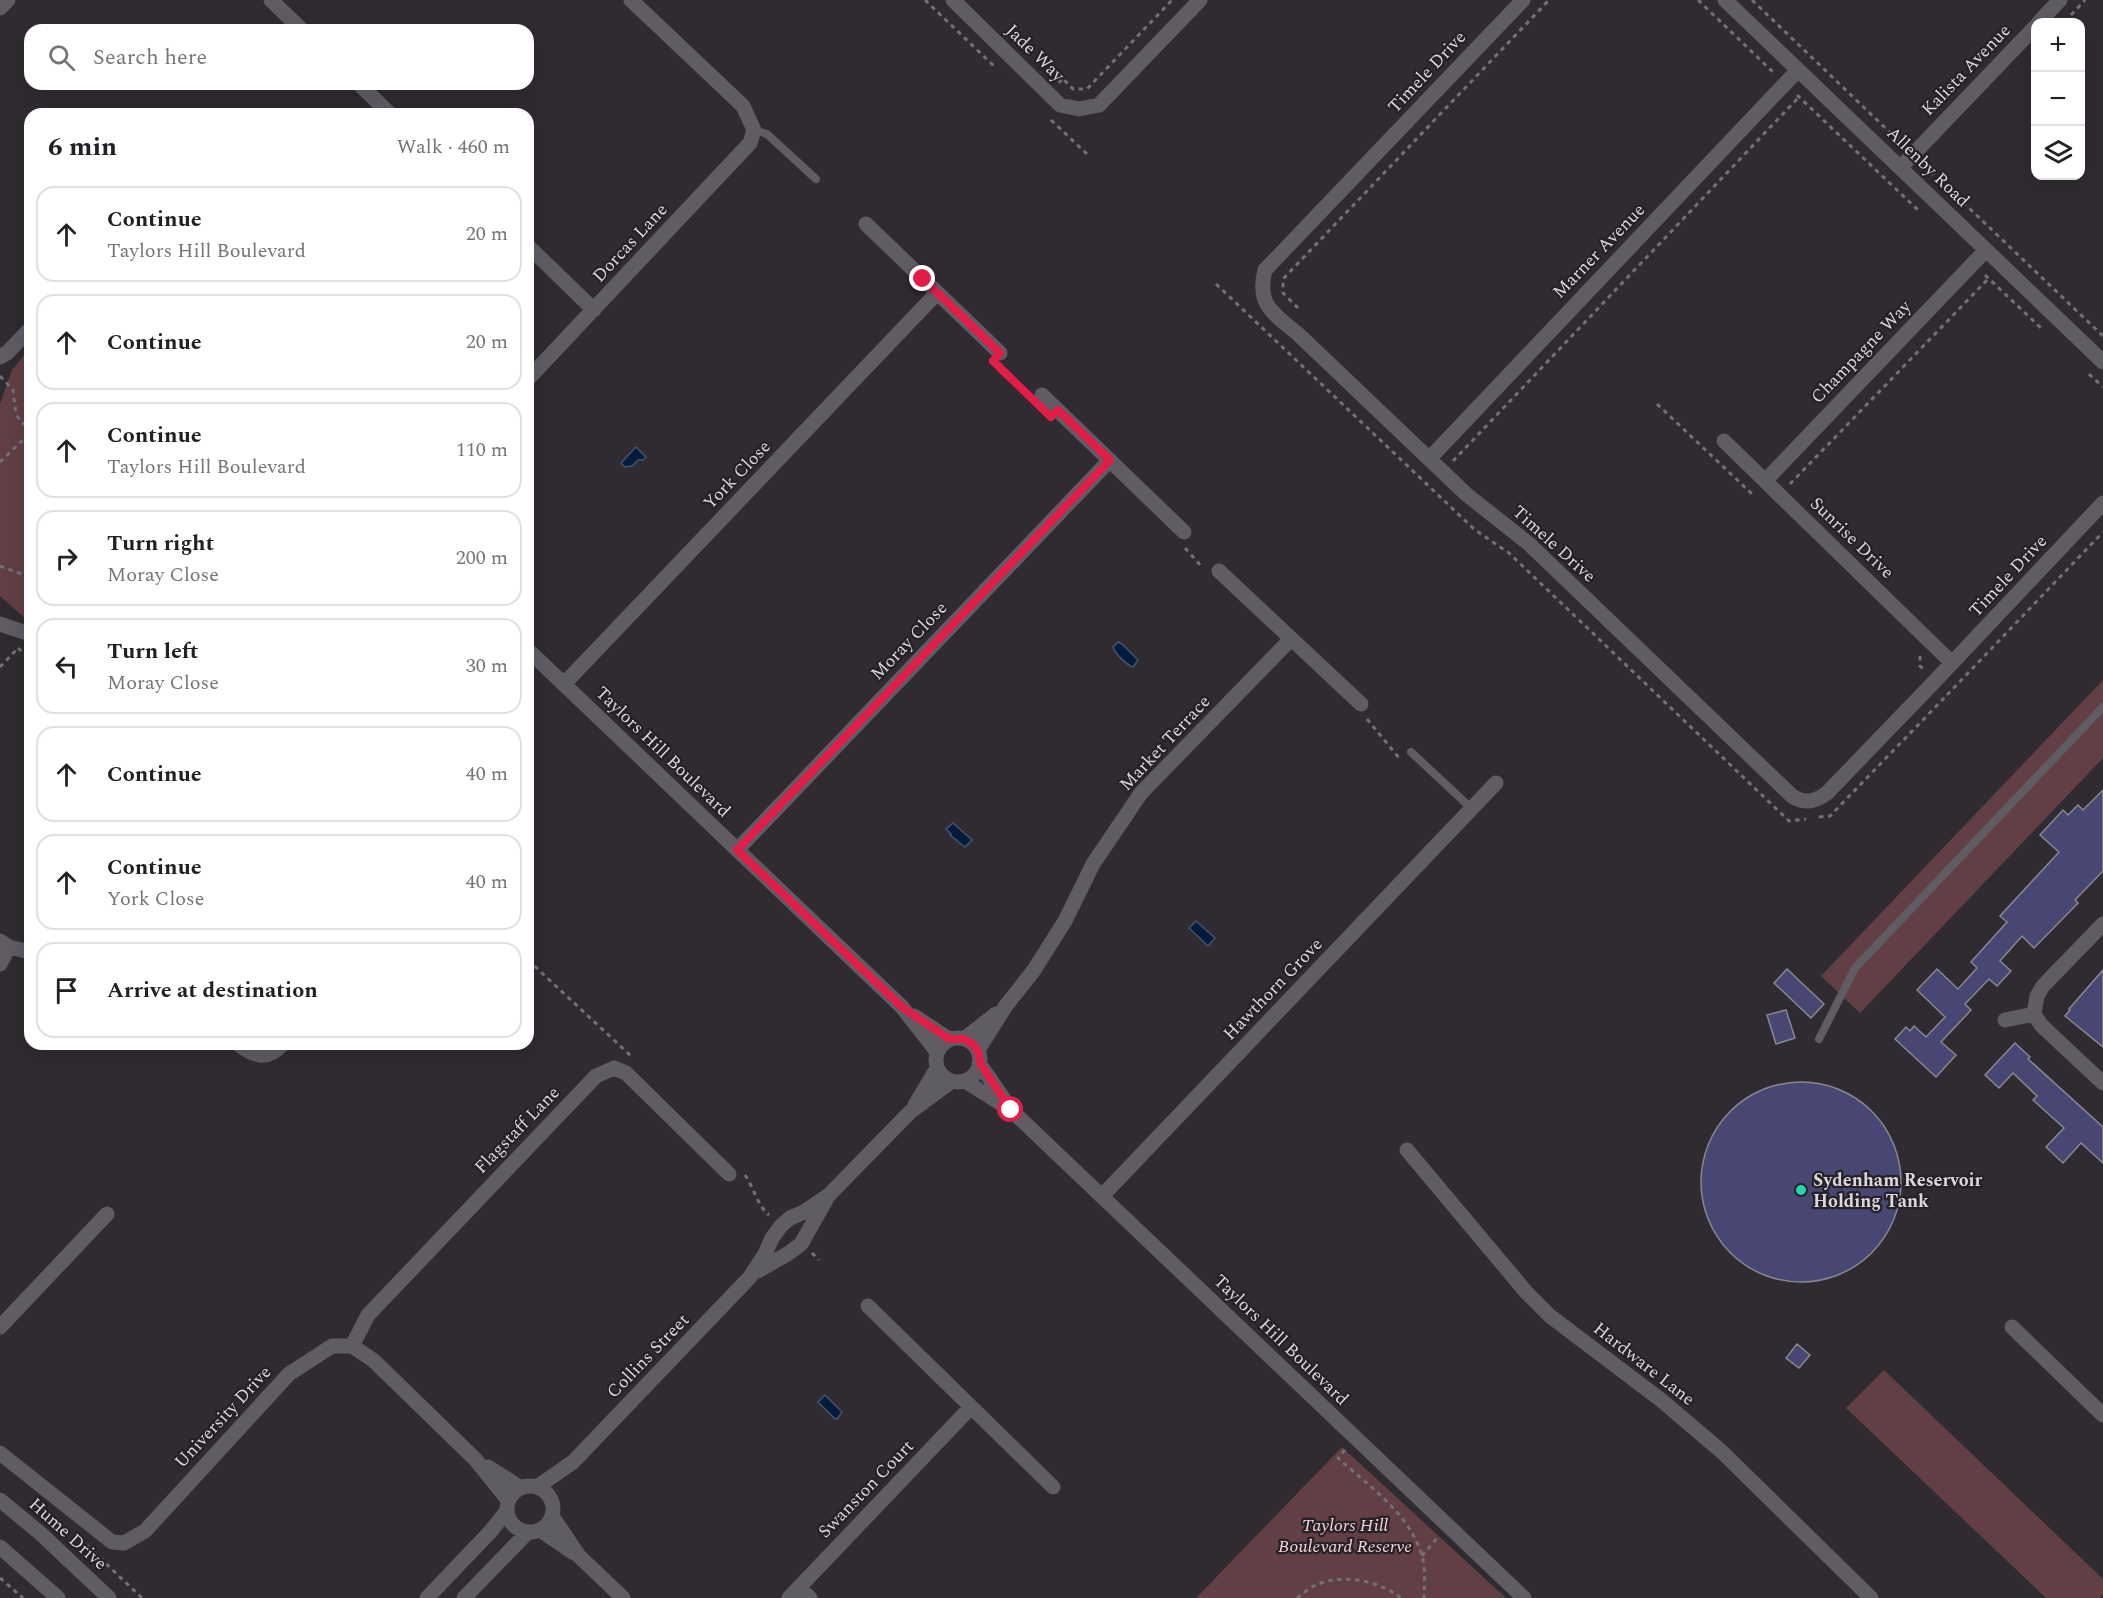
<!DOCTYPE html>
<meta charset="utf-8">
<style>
body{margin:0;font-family:Spectral,serif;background:#f6f6f6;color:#202124}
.controls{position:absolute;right:18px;top:18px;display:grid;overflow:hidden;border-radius:12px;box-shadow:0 6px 24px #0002}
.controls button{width:54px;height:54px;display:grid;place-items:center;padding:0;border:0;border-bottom:2px solid #e0e0e0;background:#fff;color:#202124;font:30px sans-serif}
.stop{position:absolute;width:18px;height:18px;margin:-14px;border:4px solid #e11d48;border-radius:50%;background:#fff}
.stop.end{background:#e11d48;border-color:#fff;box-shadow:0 2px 6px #0008}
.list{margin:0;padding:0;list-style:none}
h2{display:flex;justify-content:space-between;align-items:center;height:78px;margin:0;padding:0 24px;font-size:26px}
h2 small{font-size:20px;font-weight:400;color:#757577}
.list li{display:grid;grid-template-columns:39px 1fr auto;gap:18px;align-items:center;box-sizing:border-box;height:96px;margin:0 12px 12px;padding:0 12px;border:2px solid #e0e0e0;border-radius:18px}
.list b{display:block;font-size:22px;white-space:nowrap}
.list p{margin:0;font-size:20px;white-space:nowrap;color:#757577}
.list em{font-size:20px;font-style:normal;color:#757577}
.icon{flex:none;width:33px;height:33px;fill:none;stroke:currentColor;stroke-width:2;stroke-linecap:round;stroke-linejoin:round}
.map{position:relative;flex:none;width:2103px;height:1598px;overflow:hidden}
.search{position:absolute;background:#fff;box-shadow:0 6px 24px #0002;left:24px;top:24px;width:510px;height:66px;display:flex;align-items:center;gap:15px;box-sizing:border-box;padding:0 21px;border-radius:18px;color:#757577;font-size:22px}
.panel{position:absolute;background:#fff;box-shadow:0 6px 24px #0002;left:24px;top:108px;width:510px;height:942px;border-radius:18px}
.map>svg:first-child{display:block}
</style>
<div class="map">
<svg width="2103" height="1598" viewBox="0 0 2103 1598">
<rect width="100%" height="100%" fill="#2f2b31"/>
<!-- green -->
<path fill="#613f45" d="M30 348V623L0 596V404L12 370Z
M2103 680V758L1860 1013 1821 976Z
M1884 1370 2103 1579V1594L2100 1598H2046L1846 1408Z
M1342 1447 1506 1598H1196Z"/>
<!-- water -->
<path fill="#031c3d" stroke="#44546d" stroke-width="1.5" d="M636 447 646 457 643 460H638L632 466 625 467 621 463Z
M1118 642 1122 644 1138 660 1133 667C1127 665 1115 654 1113 647Z
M953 823 972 840 965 847 950 835 951 834 946 829Z
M1196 921 1215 938 1208 946 1189 928Z
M825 1395 842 1412 837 1419 834 1418 818 1402Z"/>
<!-- building -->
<path fill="#484672" stroke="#888891" stroke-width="1.5" d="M2103 790V871L2075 900 2078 903 2034 948 2022 936 2000 961 2011 971 1997 986 1989 979 1965 1004 1971 1010 1941 1042 1956 1055 1936 1077 1895 1039 1906 1027 1910 1031 1914 1026 1926 1037 1945 1017 1917 990 1937 969 1958 989 1977 968 1971 962 2007 922 2000 916 2059 852 2040 835 2063 810 2068 815 2078 805 2083 810Z
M1787 969 1824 1004 1811 1018 1774 983Z
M2103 970V1047L2065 1016 2070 1010 2069 1009Z
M1786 1010 1795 1038 1776 1044 1767 1015Z
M2015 1043 2030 1057 2028 1059 2103 1127V1163L2081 1143 2063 1163 2046 1147 2064 1128 2033 1100 2037 1096 2013 1073 1999 1088 1985 1075Z
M1701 1182a100 100 0 1 1 200 0a100 100 0 1 1-200 0Z
M1797 1344 1810 1355 1799 1368 1786 1358Z"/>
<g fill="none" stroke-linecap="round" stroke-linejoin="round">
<!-- path -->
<path stroke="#747076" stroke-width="3" stroke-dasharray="4.5 4.5" stroke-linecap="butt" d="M925 0 994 66
M1698 0 1774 73
M1752 0 1902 144
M2071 15 2085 0
M1059 83 1062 78 1073 89H1087L1172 0
M1797 95 1918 210
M1051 120 1088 155
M1924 165 2103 336
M1985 275 2041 328
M1216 284 1475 530 1509 553 1789 821 1806 819
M1298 308 1283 293V279L1549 0
M1001 369 1027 394
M2089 374 2103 387
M0 376 13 390 16 414 21 422 30 429
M1657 404 1752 494
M1453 461 1799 97
M0 462 30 433
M1790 484 1989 278
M1185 548 1203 568
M0 566 30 577
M18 648 30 659
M1920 656V666L1923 669
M0 667 18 648
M1947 693 1948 694 2103 532
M1367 719 1399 758
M1819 817 1830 816 1948 694
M528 960 631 1056
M745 1175C754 1188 757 1205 769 1215
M812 1253 819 1260
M1345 1450 1338 1458C1369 1486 1410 1514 1422 1556 1426 1569 1424 1585 1424 1598
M80 1539 142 1598
M1422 1556 1438 1537
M0 1578 23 1598
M1297 1598C1302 1594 1307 1590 1312 1587 1339 1572 1378 1580 1401 1598"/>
<!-- service -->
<path stroke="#605c63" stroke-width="8" d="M754 130 767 134 816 179
M1411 752 1472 809
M1819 1039 1855 968 2103 707"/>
<!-- minor -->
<path stroke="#605c63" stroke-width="15" d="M271 0 302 30
M953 0 1060 105 1079 109 1099 105 1200 0
M1523 0 1265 270C1256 305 1274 314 1298 334L1466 494 1529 544 1792 796C1805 804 1815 802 1827 793L1935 681 2103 503
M1725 0 2103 362
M0 8 8 0
M2039 22 2060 0
M359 84 390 114
M1901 167 2036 26
M866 224 1000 353
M528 246 594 310
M0 357 7 353 30 329
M528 379 750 143 754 130 743 106 631 0
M1042 395 1184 532
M1724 441 1952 663
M1429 459 1798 70
M1765 481 1986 250
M1219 571 1361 704
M0 624 30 634
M528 650 902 1007 937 1052
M564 684 937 293
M737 850 1110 460
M0 941 9 947 0 964
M9 947 30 952
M2034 1014 2041 1025 2103 1083
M914 1016 949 1039
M2005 1020 2034 1014 2037 996 2043 986 2103 924
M936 1060a22 22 0 1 1 44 0a22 22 0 1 1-44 0Z
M964 1039 996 1014
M238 1044C255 1057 267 1061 283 1044
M978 1050 1005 1007 1034 970 1065 921 1093 864 1141 793 1291 639
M979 1063 1008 1105
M965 1081 1011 1110 1524 1598
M915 1105 937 1068
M1407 1150 1526 1292 1550 1316 1661 1400 1721 1451 1871 1598
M1102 1196 1496 783
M758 1271 789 1253 801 1244 826 1200
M868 1306 1053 1487
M0 1327 107 1214
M2012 1327 2103 1415
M352 1346 368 1315 596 1076 614 1068 626 1073 729 1174
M0 1453 112 1542 124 1543 145 1531 289 1374 332 1346H352L373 1360 475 1459 508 1500
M488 1467 521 1488
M507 1509a23 23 0 1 1 46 0a23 23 0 1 1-46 0Z
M537 1487 573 1462 750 1277 765 1254 772 1238 781 1226 790 1218 804 1212 829 1195 910 1112 952 1081
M552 1516 579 1556 623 1598
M540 1530 574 1553
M799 1587 810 1598
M427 1598 490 1532 506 1512
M464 1598 527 1533
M789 1598 971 1407"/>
<!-- tertiary -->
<path stroke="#605c63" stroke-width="15" d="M0 1500 40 1533 109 1598
M0 1547 58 1598"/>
</g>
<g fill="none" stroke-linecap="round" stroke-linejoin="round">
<!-- route -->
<path stroke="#e11d48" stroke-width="8" d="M923 279 1000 353 993 361 1051 417 1058 410 1110 460 737 850 902 1007 949 1039H964L974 1045 979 1054 980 1063 1011 1110"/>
</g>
<!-- markers -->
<circle fill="#24d5ae" stroke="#252127" stroke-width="2" cx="1801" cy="1190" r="6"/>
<g text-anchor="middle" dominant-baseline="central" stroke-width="4.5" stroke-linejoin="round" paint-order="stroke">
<!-- street labels -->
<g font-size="18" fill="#dad8dc" stroke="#252127">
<text transform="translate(1035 53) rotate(44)">Jade Way</text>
<text transform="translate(1966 70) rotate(-46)">Kalista Avenue</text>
<text transform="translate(1427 72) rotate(-47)">Timele Drive</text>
<text transform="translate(1928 167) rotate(44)">Allenby Road</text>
<text transform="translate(630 243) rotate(-47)">Dorcas Lane</text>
<text transform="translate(1599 251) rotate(-46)">Marner Avenue</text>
<text transform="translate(1861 352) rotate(-46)">Champagne Way</text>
<text transform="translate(737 475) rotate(-46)">York Close</text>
<text transform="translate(1852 538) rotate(44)">Sunrise Drive</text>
<text transform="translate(1554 544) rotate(42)">Timele Drive</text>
<text transform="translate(2008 576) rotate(-47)">Timele Drive</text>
<text transform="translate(909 641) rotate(-46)">Moray Close</text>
<text transform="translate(1165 743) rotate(-47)">Market Terrace</text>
<text transform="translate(663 752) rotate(44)">Taylors Hill Boulevard</text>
<text transform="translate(1273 989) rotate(-46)">Hawthorn Grove</text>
<text transform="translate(517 1130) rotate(-46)">Flagstaff Lane</text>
<text transform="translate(1281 1340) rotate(44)">Taylors Hill Boulevard</text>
<text transform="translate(648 1356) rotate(-46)">Collins Street</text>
<text transform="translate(1644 1364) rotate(38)">Hardware Lane</text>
<text transform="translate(223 1417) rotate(-47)">University Drive</text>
<text transform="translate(866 1489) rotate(-46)">Swanston Court</text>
<text transform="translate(68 1534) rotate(42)">Hume Drive</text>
</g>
<!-- poi labels -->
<g font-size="18" font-weight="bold" fill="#dad8dc" stroke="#252127" text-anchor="start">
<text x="1813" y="1180">Sydenham Reservoir<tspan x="1813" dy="21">Holding Tank</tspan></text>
</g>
<!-- park labels -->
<g font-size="18" font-style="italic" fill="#f6d2d7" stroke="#252127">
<text x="1345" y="1525">Taylors Hill<tspan x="1345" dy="21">Boulevard Reserve</tspan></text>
</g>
</g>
</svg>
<div class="controls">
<button>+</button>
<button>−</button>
<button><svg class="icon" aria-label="layers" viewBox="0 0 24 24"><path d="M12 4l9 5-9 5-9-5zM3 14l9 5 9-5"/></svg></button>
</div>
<div class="stop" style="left:1011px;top:1110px"></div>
<div class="stop end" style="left:923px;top:279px"></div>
<div class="search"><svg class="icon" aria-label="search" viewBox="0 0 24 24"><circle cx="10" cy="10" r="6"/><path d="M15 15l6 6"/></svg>Search here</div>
<section class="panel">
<h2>6 min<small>Walk · 460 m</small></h2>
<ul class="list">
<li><svg class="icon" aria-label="ahead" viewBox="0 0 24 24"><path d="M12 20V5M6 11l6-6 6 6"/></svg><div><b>Continue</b><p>Taylors Hill Boulevard</p></div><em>20 m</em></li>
<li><svg class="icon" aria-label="ahead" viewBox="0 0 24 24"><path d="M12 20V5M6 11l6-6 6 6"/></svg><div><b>Continue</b></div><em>20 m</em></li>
<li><svg class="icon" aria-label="ahead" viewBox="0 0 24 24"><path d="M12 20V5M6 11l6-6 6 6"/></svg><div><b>Continue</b><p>Taylors Hill Boulevard</p></div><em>110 m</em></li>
<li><svg class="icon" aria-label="right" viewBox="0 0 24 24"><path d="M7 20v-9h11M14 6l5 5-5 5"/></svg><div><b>Turn right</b><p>Moray Close</p></div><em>200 m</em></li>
<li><svg class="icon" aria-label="left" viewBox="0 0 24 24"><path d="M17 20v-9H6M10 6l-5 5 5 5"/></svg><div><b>Turn left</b><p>Moray Close</p></div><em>30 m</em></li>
<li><svg class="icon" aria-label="ahead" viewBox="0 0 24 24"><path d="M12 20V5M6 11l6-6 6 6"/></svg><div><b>Continue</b></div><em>40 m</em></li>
<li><svg class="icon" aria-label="ahead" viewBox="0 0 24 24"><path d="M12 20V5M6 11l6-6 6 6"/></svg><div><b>Continue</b><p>York Close</p></div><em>40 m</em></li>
<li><svg class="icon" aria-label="arrive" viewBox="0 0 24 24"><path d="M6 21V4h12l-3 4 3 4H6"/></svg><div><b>Arrive at destination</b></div></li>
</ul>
</section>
</div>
